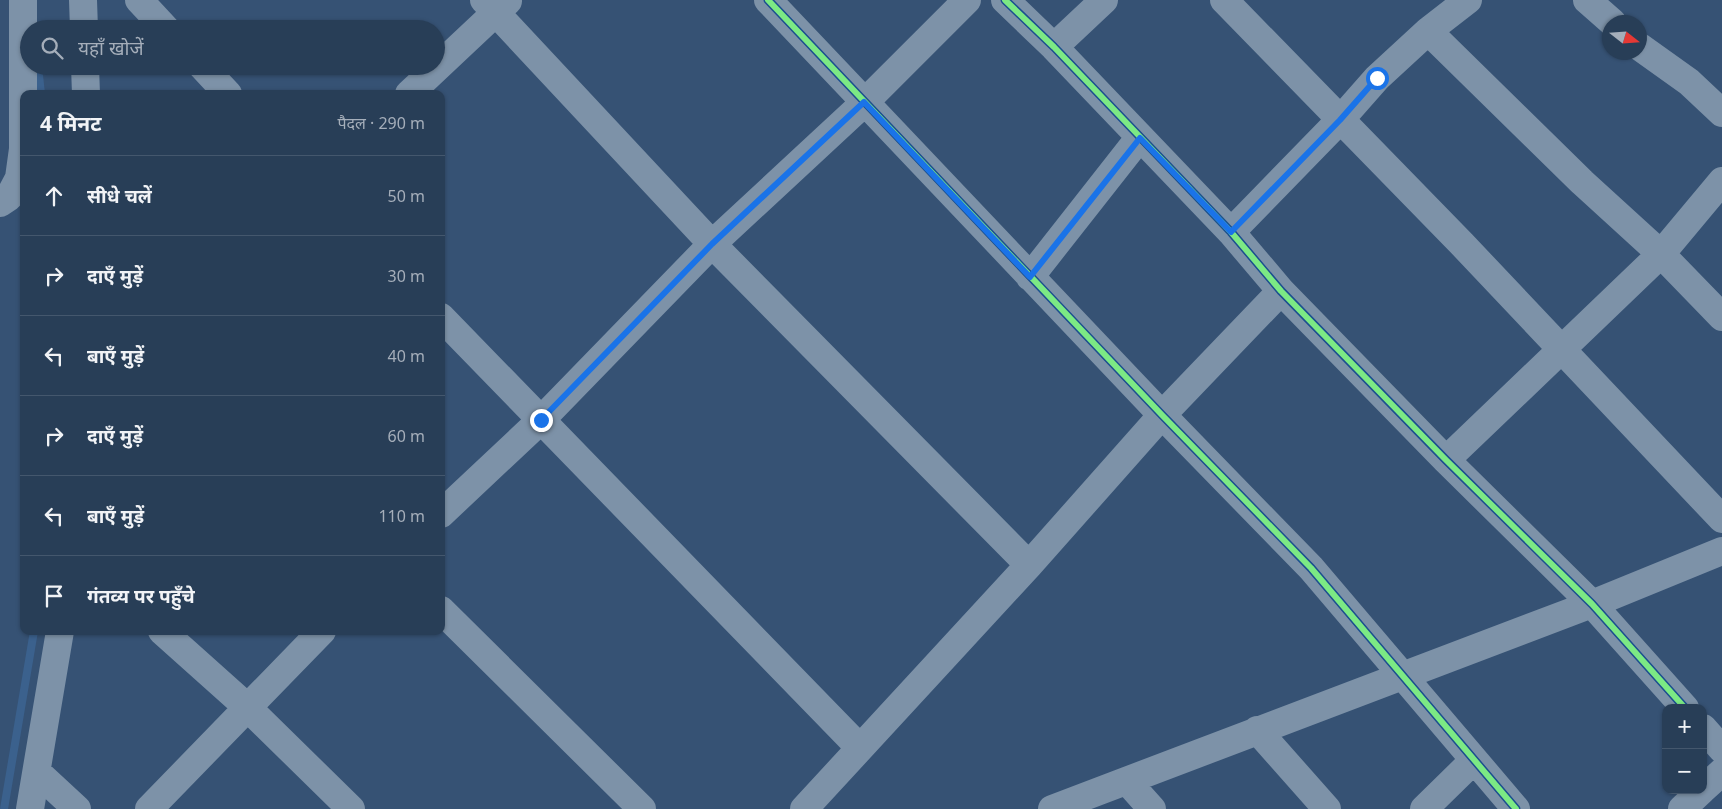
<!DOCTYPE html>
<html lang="hi">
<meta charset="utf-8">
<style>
body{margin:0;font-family:"Noto Sans","Noto Sans Devanagari",sans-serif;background:#30455d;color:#f1f3f6}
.controls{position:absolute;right:15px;bottom:15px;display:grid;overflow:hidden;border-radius:10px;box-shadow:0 1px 4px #0004}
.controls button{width:45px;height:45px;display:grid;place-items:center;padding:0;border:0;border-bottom:1px solid #44576d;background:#283e57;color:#f1f3f6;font:25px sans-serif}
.compass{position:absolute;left:1602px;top:15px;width:45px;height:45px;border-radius:50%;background:#283e57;box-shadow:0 1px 4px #0004;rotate:107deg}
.stop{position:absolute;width:15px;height:15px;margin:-11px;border:4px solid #1a73e8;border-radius:50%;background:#fff}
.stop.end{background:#1a73e8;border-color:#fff;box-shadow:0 1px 5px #0008}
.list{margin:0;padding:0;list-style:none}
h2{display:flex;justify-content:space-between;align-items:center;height:65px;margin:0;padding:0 20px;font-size:21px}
h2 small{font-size:16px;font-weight:400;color:#a5aeba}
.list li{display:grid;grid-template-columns:32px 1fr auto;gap:15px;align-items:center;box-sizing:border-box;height:80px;padding:0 20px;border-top:1px solid #44576d}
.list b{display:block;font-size:19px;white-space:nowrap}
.list em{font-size:16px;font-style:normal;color:#a5aeba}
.icon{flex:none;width:28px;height:28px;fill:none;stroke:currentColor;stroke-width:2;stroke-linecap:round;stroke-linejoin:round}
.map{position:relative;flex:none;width:1722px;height:809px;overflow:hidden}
.search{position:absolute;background:#283e57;box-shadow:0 1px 4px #0004;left:20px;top:20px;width:425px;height:55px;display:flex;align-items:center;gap:12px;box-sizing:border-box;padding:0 18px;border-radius:28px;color:#a5aeba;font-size:19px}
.panel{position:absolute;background:#283e57;box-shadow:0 1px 4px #0004;left:20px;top:90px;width:425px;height:545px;border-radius:10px}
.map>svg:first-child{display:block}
</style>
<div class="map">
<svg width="1722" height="809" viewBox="0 0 1722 809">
<rect width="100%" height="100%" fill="#365274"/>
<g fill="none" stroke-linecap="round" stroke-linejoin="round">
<!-- stream -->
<path stroke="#3b618d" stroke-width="8" d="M38 66 41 94
M4 809 34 631"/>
<!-- minor -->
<path stroke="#7d92a8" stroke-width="28" d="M83 0 84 29
M139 0 166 29
M484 0 712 244 1029 565
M768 0 1162 415 1311 568 1516 809
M1005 0 1054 47 1231 232 1281 291 1446 460 1592 604 1685 708
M1224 0 1462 244 1722 519
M1468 0 1428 31 1582 182 1661 254 1722 317
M1587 0 1612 22
M1054 47 1104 0
M1640 47 1689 82 1722 113
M85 66 86 94
M202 66 228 94
M409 94 508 1
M0 203 9 197 19 178 23 149V0
M1231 232 1340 120 1377 78 1428 31
M1030 277 1140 137
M441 317 859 747
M1446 460 1661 254 1722 181
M441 514 541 420 712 244 864 103 967 0
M441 610 642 809
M162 631 247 707 351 809
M1703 728 1722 749
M1257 730 1327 809
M37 772 77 809
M1127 781 1152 809
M1703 789 1722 772
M30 809 60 631
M149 809 322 631
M804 809 1029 565 1162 415 1281 291
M1052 809 1592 604 1722 551
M1424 809 1474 760
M1682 809 1702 790"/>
<defs>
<path id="cycleway" d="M768 0 1162 415 1311 568 1516 809
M1005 0 1054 47 1231 232 1281 291 1446 460 1592 604 1685 708"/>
</defs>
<!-- cycleway casing -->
<use href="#cycleway" stroke="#1b4f8f" stroke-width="9"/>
<!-- cycleway -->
<use href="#cycleway" stroke="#7ce984" stroke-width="6"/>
</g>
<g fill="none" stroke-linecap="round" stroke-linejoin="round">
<!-- route -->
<path stroke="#1a73e8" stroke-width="6" d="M541 420 712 244 864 102 1030 277 1140 138 1231 232 1340 120 1377 78"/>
</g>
</svg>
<div class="controls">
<button>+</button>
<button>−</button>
</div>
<svg class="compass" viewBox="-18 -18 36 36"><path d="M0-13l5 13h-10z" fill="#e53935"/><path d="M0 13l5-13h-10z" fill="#a5aeba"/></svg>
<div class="stop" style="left:1377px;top:78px"></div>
<div class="stop end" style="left:541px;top:420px"></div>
<div class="search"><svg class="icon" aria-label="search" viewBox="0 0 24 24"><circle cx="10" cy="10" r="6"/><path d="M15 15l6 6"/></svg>यहाँ खोजें</div>
<section class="panel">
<h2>4 मिनट<small>पैदल · 290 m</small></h2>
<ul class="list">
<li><svg class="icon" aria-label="ahead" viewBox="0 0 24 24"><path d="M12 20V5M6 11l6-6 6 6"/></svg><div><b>सीधे चलें</b></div><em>50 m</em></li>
<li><svg class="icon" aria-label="right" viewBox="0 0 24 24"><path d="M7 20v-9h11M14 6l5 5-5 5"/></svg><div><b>दाएँ मुड़ें</b></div><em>30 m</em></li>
<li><svg class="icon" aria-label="left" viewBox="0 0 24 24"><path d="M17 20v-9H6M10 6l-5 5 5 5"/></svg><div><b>बाएँ मुड़ें</b></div><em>40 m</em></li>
<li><svg class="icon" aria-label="right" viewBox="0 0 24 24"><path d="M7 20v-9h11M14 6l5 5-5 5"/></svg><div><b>दाएँ मुड़ें</b></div><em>60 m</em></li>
<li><svg class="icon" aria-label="left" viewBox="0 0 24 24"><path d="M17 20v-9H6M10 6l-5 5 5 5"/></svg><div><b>बाएँ मुड़ें</b></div><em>110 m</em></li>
<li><svg class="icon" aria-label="arrive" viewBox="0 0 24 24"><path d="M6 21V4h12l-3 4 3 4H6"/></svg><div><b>गंतव्य पर पहुँचे</b></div></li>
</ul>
</section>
</div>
